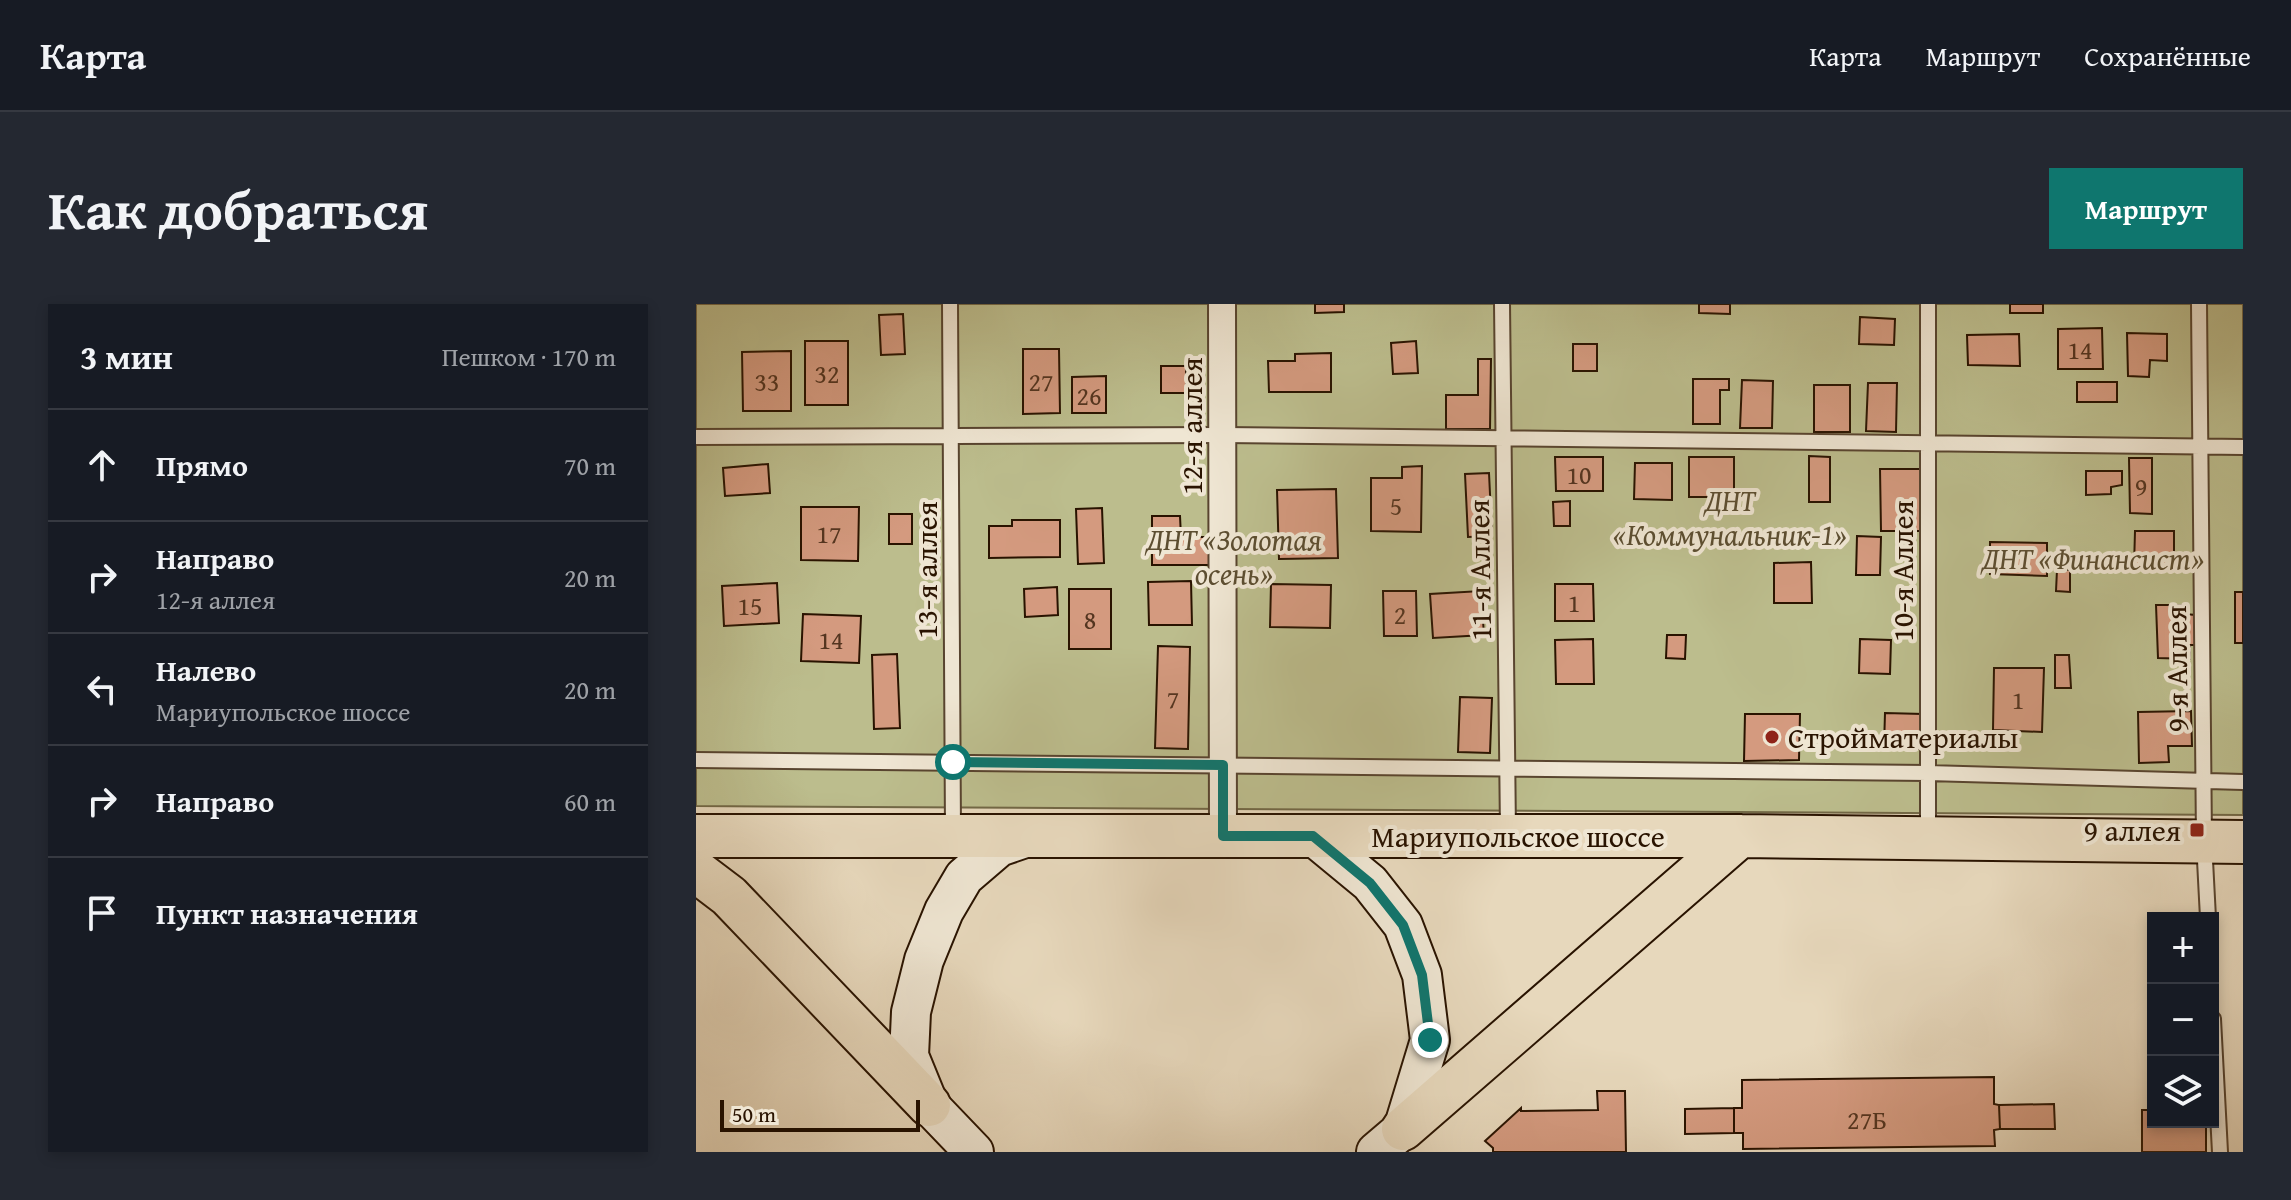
<!DOCTYPE html>
<html lang="ru">
<meta charset="utf-8">
<style>
body{margin:0;font-family:"Gentium Book Plus",serif;background:#242831;color:#f1f3f6}
.controls{position:absolute;right:24px;bottom:24px;display:grid;overflow:hidden;border-radius:0px;box-shadow:0 4px 12px #0003}
.controls button{width:72px;height:72px;display:grid;place-items:center;padding:0;border:0;border-bottom:2px solid #363941;background:#171b24;color:#f1f3f6;font:40px sans-serif}
.scale{position:absolute;left:24px;bottom:20px;width:200px;box-sizing:border-box;padding-left:8px;border:4px solid #291300;border-top:0;font-size:22px;line-height:28px;white-space:nowrap;color:#291300;-webkit-text-stroke:6px #efe6d3;paint-order:stroke}
.stop{position:absolute;width:24px;height:24px;margin:-18px;border:6px solid #0f766e;border-radius:50%;background:#fff}
.stop.end{background:#0f766e;border-color:#fff;box-shadow:0 2px 8px #0008}
.list{margin:0;padding:0;list-style:none}
h2{display:flex;justify-content:space-between;align-items:center;height:104px;margin:0;padding:0 32px;font-size:34px}
h2 small{font-size:26px;font-weight:400;color:#9ea1a6}
.list li{display:grid;grid-template-columns:52px 1fr auto;gap:24px;align-items:center;box-sizing:border-box;height:112px;padding:0 32px;border-top:2px solid #363941}
.list b{display:block;font-size:30px;white-space:nowrap}
.list p{margin:0;font-size:26px;white-space:nowrap;color:#9ea1a6}
.list em{font-size:26px;font-style:normal;color:#9ea1a6}
.icon{flex:none;width:44px;height:44px;fill:none;stroke:currentColor;stroke-width:2;stroke-linecap:round;stroke-linejoin:round}
.map{position:relative;flex:none;width:1547px;height:848px;overflow:hidden;border-radius:0px}
header{display:flex;align-items:center;gap:48px;box-sizing:border-box;height:112px;padding:0 40px;background:#171b24;border-bottom:2px solid #363941}
header strong{font-size:38px}
nav{display:flex;gap:44px;margin-inline-start:auto;font-size:28px}
.intro{display:flex;align-items:center;justify-content:space-between;box-sizing:border-box;height:192px;padding:0 48px}
h1{margin:0;font-size:56px}
.button{padding:20px 36px;border-radius:0px;background:#0f766e;color:#fff;font-size:28px;font-weight:700}
main{display:flex;gap:48px;padding:0 48px}
aside{flex:1;background:#171b24;border-radius:0px;box-shadow:0 4px 12px #0003}
.map>svg:first-child{display:block}
</style>
<header>
<strong>Карта</strong>
<nav><a>Карта</a><a>Маршрут</a><a>Сохранённые</a></nav>
</header>
<div class="intro"><h1>Как добраться</h1><a class="button">Маршрут</a></div>
<main>
<aside>
<h2>3 мин<small>Пешком · 170 m</small></h2>
<ul class="list">
<li><svg class="icon" aria-label="ahead" viewBox="0 0 24 24"><path d="M12 20V5M6 11l6-6 6 6"/></svg><div><b>Прямо</b></div><em>70 m</em></li>
<li><svg class="icon" aria-label="right" viewBox="0 0 24 24"><path d="M7 20v-9h11M14 6l5 5-5 5"/></svg><div><b>Направо</b><p>12-я аллея</p></div><em>20 m</em></li>
<li><svg class="icon" aria-label="left" viewBox="0 0 24 24"><path d="M17 20v-9H6M10 6l-5 5 5 5"/></svg><div><b>Налево</b><p>Мариупольское шоссе</p></div><em>20 m</em></li>
<li><svg class="icon" aria-label="right" viewBox="0 0 24 24"><path d="M7 20v-9h11M14 6l5 5-5 5"/></svg><div><b>Направо</b></div><em>60 m</em></li>
<li><svg class="icon" aria-label="arrive" viewBox="0 0 24 24"><path d="M6 21V4h12l-3 4 3 4H6"/></svg><div><b>Пункт назначения</b></div></li>
</ul>
</aside>
<div class="map">
<svg width="1547" height="848" viewBox="0 0 1547 848">
<rect width="100%" height="100%" fill="#e7d8bc"/>
<filter id="stains"><feTurbulence type="fractalNoise" baseFrequency=".0025" numOctaves="4"/><feColorMatrix values="0 0 0 0 .2 0 0 0 0 .09 0 0 0 0 .02 0 0 0 .5 -.17"/></filter>
<radialGradient id="worn" r=".72"><stop offset=".6" stop-color="#630" stop-opacity="0"/><stop offset="1" stop-color="#630" stop-opacity=".3"/></radialGradient>
<!-- green -->
<path fill="#bcbd8d" stroke="#726846" stroke-width="2" d="M0 0H1547V511L0 502Z"/>
<!-- building -->
<path fill="#d49a7f" stroke="#291300" stroke-width="2" d="M619 0H648V8L619 9Z
M1003 0H1034V10L1003 9Z
M1314 0H1347V9H1314Z
M207 10 209 50 185 51 183 11Z
M1164 13 1199 15 1198 41 1163 40Z
M1406 24 1407 65H1362V25Z
M1431 29 1471 30V57L1454 56 1453 73 1432 72Z
M1323 30 1324 62 1272 61 1271 31Z
M109 37H152V101H109Z
M720 37 722 69 697 70 695 39Z
M877 40H901V67H877Z
M327 45H363L364 109 327 110Z
M95 47V107H47L46 48Z
M635 49V88H573L572 57H599V50Z
M782 55H795L794 125H750V91H782Z
M465 62H490V89H465Z
M410 72V109H376V73Z
M997 75H1033V86H1024V120H997Z
M1046 76 1077 77 1076 124H1044Z
M1381 78H1421V98H1381Z
M1172 79H1201L1200 128 1170 127Z
M1118 81H1154V128H1118Z
M1113 152 1134 153V198H1113Z
M859 153H907V187H860Z
M993 153H1038V193H993Z
M1433 154H1456V210L1434 209Z
M939 159H976V196L938 195Z
M72 160 74 189 29 192 27 164Z
M726 162 725 228 675 227V174H706V163Z
M1184 165H1226V227H1185Z
M1390 167H1426V181L1415 183V190L1390 191Z
M793 169 796 232 772 233 769 170Z
M640 185 642 254 583 255 581 186Z
M874 197V222H858L857 198Z
M105 203H163L162 257 105 256Z
M406 204 408 259 382 260 380 205Z
M193 210H216V240H193Z
M456 212H484L485 233H513V261H456Z
M316 216H364V253L293 254V222H316Z
M1439 227H1478V264L1438 263Z
M1161 232 1185 233 1184 271H1160Z
M1294 238 1351 239V272L1294 270Z
M1115 258 1116 299H1078V259Z
M1361 266H1374V288L1360 287Z
M495 277 496 321H453L452 278Z
M81 279 83 319 28 322 26 282Z
M575 280 635 281 634 324 574 323Z
M859 280H897L898 317H859Z
M361 283 362 311 329 313 328 285Z
M373 285H415V345H373Z
M687 287H720L721 332H688Z
M785 287 788 331 737 334 734 290Z
M1539 288H1547V339H1539Z
M1460 301H1485L1486 310 1501 311 1502 341H1494V355L1462 354Z
M107 310 165 312 163 359 105 357Z
M971 331H990L989 355 970 354Z
M897 335 898 380H860L859 336Z
M1164 335 1195 336 1194 370 1163 369Z
M462 342 494 343 492 445 459 444Z
M201 350 204 424 178 425 176 351Z
M1359 351H1373L1375 384H1359Z
M1298 364H1348L1346 428 1297 426Z
M764 393 796 394 794 449 762 448Z
M1495 407 1496 442H1472L1473 458 1443 459 1442 408Z
M1189 409 1227 410 1225 445 1188 443Z
M1049 410H1104L1103 456 1048 457Z
M1298 773V800L1303 801 1304 825 1298 826 1299 842 1047 845V829H1038V804H1046V776Z
M901 787H929L930 848H797V844L789 837 825 804V807L902 806Z
M1358 800 1359 825H1304L1303 801Z
M1038 804V829L989 830V805Z
M1446 806H1457V818H1510V848H1446Z"/>
<g fill="none" stroke-linecap="round" stroke-linejoin="round">
<defs>
<path id="lane" d="M254 0 257 528
M806 0 812 528
M1232 0V530
M1503 0 1508 537 1512 614
M0 133 527 131 1547 143
M0 456 1232 469 1547 478
M1517 715 1524 848"/>
<path id="street" d="M526 0 527 532"/>
<path id="secondary" d="M617 532 674 579 707 621 726 671 734 736 707 825 680 848
M278 848 233 801 213 752 215 708 228 656 248 607 268 573 303 543 335 532"/>
<path id="primary" d="M0 532H1044L1547 538
M0 567 33 592 233 801
M707 825 1044 532"/>
</defs>
<!-- lane casing -->
<use href="#lane" stroke="#58442f" stroke-width="18"/>
<!-- street casing -->
<use href="#street" stroke="#58442f" stroke-width="30"/>
<!-- secondary casing -->
<use href="#secondary" stroke="#291300" stroke-width="42"/>
<!-- primary casing -->
<use href="#primary" stroke="#291300" stroke-width="46"/>
<!-- lane -->
<use href="#lane" stroke="#efe6d3" stroke-width="14"/>
<!-- street -->
<use href="#street" stroke="#efe6d3" stroke-width="26"/>
<!-- secondary -->
<use href="#secondary" stroke="#efe6d3" stroke-width="38"/>
<!-- primary -->
<use href="#primary" stroke="#e7d8bc" stroke-width="42"/>
</g>
<g fill="none" stroke-linecap="round" stroke-linejoin="round">
<!-- route -->
<path stroke="#0f766e" stroke-width="10" d="M257 458 527 461V532H617L674 579 707 621 726 671 734 736"/>
</g>
<!-- markers -->
<g fill="#8f2418" stroke="#efe6d3" stroke-width="3">
<circle cx="1076" cy="433" r="8"/>
<rect x="1493" y="518" width="16" height="16" rx="4"/>
</g>
<g text-anchor="middle" dominant-baseline="central" stroke-width="8" stroke-linejoin="round" paint-order="stroke">
<!-- number labels -->
<g font-size="26" fill="#543520">
<text x="1384" y="45">14</text>
<text x="131" y="69">32</text>
<text x="71" y="77">33</text>
<text x="345" y="77">27</text>
<text x="393" y="91">26</text>
<text x="883" y="170">10</text>
<text x="1445" y="182">9</text>
<text x="700" y="201">5</text>
<text x="133" y="229">17</text>
<text x="878" y="298">1</text>
<text x="54" y="301">15</text>
<text x="704" y="310">2</text>
<text x="394" y="315">8</text>
<text x="135" y="335">14</text>
<text x="477" y="394">7</text>
<text x="1322" y="395">1</text>
<text x="1171" y="815">27Б</text>
</g>
<!-- street labels -->
<g font-size="30" fill="#291300" stroke="#efe6d3">
<text transform="translate(495 122) rotate(-90)">12-я аллея</text>
<text transform="translate(230 266) rotate(-90)">13-я аллея</text>
<text transform="translate(783 266) rotate(-91)">11-я Аллея</text>
<text transform="translate(1206 267) rotate(-90)">10-я Аллея</text>
<text transform="translate(1480 365) rotate(-91)">9-я Аллея</text>
<text x="822" y="532">Мариупольское шоссе</text>
</g>
<!-- park labels -->
<g font-size="30" font-style="italic" fill="#5c4e31" stroke="#efe6d3">
<text x="1034" y="196">ДНТ<tspan x="1034" dy="34">«Коммунальник-1»</tspan></text>
<text x="538" y="235">ДНТ «Золотая<tspan x="538" dy="34">осень»</tspan></text>
<text x="1397" y="254">ДНТ «Финансист»</text>
</g>
<!-- poi labels -->
<g font-size="30" fill="#291300" stroke="#efe6d3" text-anchor="start">
<text x="1092" y="433">Стройматериалы</text>
<text x="1485" y="526" text-anchor="end">9 аллея</text>
</g>
</g>
<rect width="100%" height="100%" filter="url(#stains)"/>
<rect width="100%" height="100%" fill="url(#worn)"/>
</svg>
<div class="controls">
<button>+</button>
<button>−</button>
<button><svg class="icon" aria-label="layers" viewBox="0 0 24 24"><path d="M12 4l9 5-9 5-9-5zM3 14l9 5 9-5"/></svg></button>
</div>
<div class="scale">50 m</div>
<div class="stop" style="left:257px;top:458px"></div>
<div class="stop end" style="left:734px;top:736px"></div>
</div>
</main>
